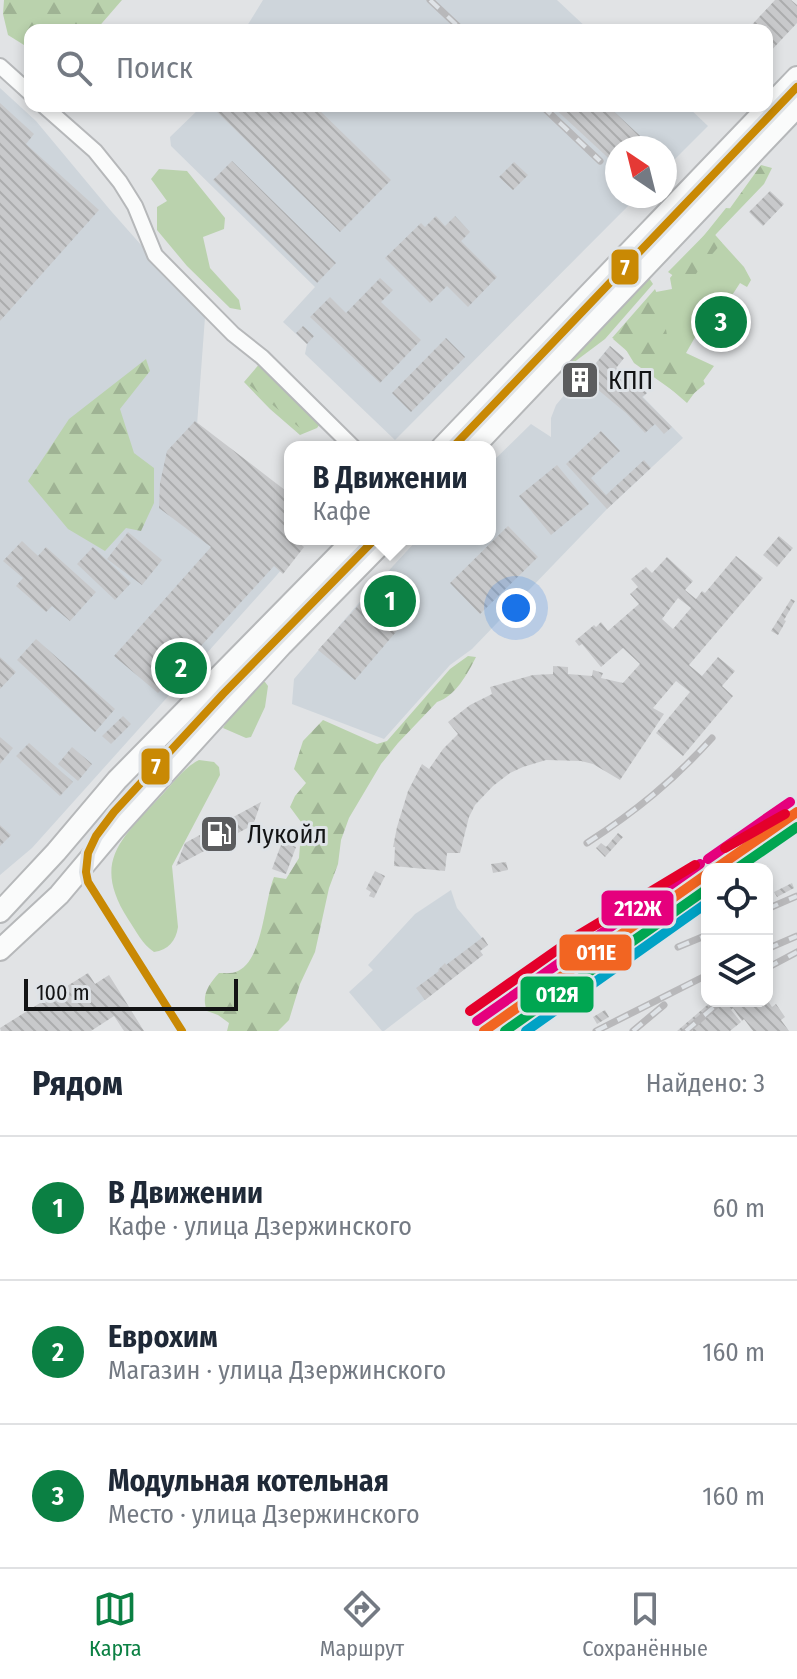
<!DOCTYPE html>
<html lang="ru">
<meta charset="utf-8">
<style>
body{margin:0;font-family:"Fira Sans Condensed",sans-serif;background:#f2f2f3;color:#1f2937}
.controls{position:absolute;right:24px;bottom:24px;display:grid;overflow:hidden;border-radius:16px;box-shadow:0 4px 12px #0003}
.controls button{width:72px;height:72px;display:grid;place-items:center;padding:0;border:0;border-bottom:2px solid #e0e1e3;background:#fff;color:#1f2937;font:40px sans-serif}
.compass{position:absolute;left:605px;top:136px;width:72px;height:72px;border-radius:50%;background:#fff;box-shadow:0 4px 12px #0003;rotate:325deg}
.scale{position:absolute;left:24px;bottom:20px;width:214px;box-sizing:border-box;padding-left:8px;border:4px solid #131415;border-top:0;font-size:22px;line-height:28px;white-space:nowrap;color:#131415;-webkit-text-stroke:6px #dfe3e7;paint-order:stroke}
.you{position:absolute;left:516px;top:608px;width:28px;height:28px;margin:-20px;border:6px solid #fff;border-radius:50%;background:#1a73e8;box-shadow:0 0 0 12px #1a73e833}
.badge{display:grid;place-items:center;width:52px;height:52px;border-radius:50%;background:#0b8043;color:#fff;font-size:26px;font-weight:700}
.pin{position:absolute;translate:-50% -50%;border:4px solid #fff;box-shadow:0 2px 8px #0006}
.popup{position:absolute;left:284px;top:441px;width:212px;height:104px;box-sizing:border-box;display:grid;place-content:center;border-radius:16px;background:#fff;filter:drop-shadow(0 2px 6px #0005);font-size:26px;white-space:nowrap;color:#747a83}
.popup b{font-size:30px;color:#1f2937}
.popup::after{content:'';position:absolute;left:50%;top:100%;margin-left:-16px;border:16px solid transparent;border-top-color:#fff}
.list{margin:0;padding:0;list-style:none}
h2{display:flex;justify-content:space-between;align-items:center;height:104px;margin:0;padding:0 32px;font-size:34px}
h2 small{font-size:26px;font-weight:400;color:#747a83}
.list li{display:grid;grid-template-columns:52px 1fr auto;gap:24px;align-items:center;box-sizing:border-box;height:144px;padding:0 32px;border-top:2px solid #e0e1e3}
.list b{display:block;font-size:30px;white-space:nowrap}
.list p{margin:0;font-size:26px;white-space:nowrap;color:#747a83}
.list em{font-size:26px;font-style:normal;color:#747a83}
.icon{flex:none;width:44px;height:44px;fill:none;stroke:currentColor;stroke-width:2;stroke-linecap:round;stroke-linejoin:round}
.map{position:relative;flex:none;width:797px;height:1031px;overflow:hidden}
.search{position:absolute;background:#fff;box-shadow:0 4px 12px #0003;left:24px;right:24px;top:24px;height:88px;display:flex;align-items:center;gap:20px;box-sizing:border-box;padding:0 28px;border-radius:16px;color:#747a83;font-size:30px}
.sheet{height:536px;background:#fff}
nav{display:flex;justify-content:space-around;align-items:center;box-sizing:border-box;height:112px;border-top:2px solid #e0e1e3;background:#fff;font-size:22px;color:#747a83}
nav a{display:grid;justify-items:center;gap:4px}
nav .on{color:#0b8043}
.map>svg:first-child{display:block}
</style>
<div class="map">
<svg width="797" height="1031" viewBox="0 0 797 1031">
<defs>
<pattern id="forest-firs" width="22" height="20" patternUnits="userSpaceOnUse" patternTransform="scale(2)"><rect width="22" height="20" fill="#bad2ad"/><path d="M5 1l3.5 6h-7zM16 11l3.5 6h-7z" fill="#9fb394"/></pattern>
<pattern id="building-back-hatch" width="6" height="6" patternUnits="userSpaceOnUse" patternTransform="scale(2)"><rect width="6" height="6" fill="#c8c9cb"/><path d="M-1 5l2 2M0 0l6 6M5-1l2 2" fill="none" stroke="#abacad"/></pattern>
</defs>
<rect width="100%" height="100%" fill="#e1e3e5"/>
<!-- built -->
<path fill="#ced5db" d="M263 0H557L589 30H250L247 26Z
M0 88 36 121 111 211 205 317 197 425 290 539H307L276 576 32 848 0 875Z
M202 106H687L708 126 665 169V148H617V196H638L395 440 305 354 307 344 283 322 315 287 171 146 170 137Z
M610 346 624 358 616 368 647 393 643 397 683 438 607 509 472 649 450 665 384 739 292 704 294 679 357 605 418 539H490V464L531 424 551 437V418L556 405 581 375 584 377Z
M451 890 457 908 488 945 480 951 483 955 384 1031H382L349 992 373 970 368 965 415 914Z"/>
<!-- grass -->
<path fill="#bad2ad" d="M159 169 187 171 225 218 224 229 203 237 210 268 239 300 241 310 230 308 187 266 157 230V207L167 201 151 179Z
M726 208 738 209 715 235 744 267 751 280 747 287 740 283 729 300 724 297 698 332 686 353 714 366 687 403 613 339 656 292 672 289 670 278Z
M649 278 653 284 605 339 569 366 571 351 632 288Z
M261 362 320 424 317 428 300 435 270 409 244 382Z
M260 682H265L268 686 265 707 251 737 246 738 223 728 229 718Z
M199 760 214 762 219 767 220 775 172 866 178 927C176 941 168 950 154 952 142 944 136 931 128 919 92 862 120 840 159 798 171 786 183 768 199 760Z"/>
<!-- forest -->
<path fill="url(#forest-firs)" d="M4 0H122L96 30H30V44L24 45 8 35 3 14Z
M761 165 772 168 764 184 715 235 722 243 700 268 688 286 668 272 728 211Z
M655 289 662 306 669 347C690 356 696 363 705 384L686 400 634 363 620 340 612 338Z
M146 359 150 371 120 409 134 453 154 468V503L141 531 126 528 105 551 68 529 28 481 69 419Z
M263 366 301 399 317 424 301 429 248 384Z
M468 656 476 657C468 673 455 697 437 702L398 743 381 764 349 818 341 840 338 864 329 888 315 952 300 984 289 1020 278 1031H227L229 1023 218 1015 207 1011C201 996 208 985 219 973 225 973 233 974 238 971 263 959 264 902 274 877L286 879 299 858 300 845 295 839 301 832V822L290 807 295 796 306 783 294 769 303 741 323 720 377 744 387 741 450 669Z"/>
<!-- building -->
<path fill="url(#building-back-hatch)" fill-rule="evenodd" d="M775 0H791L797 5V23L767 55V30H747Z
M0 103 34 134 26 144 99 210 0 321Z
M223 106H315L391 180 340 232 217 112Z
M552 106H608L651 146 650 148H617V166Z
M232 161 336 263 317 283 213 180Z
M514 162 528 175 513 190 499 177Z
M770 191 784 204 763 226 749 212Z
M436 216 445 226 455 216 470 232 461 241 497 277 468 307 447 286 430 303 385 258 421 223 425 227Z
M380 278 393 290 381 302 421 340 380 383 310 317 330 297 346 313Z
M724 296 744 311 718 347 698 332Z
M303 326 314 336 307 344 296 333Z
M446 338 465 357 411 412 392 393Z
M610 346 624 358 616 368 647 393 642 397 672 427 664 434 655 424 645 433 626 413 585 379 579 385 575 382 581 375 584 378Z
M195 421 290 494V539H294L304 547 283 574 274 566 158 693 114 656 211 547 159 508 160 483 167 451Z
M601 431 620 451 591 478 606 495 644 460 651 468 607 509 566 464Z
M557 465 589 504 551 535 519 496Z
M508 526 538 557 480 614 450 583Z
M128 532 162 560 142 585 107 559Z
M779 536 793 548 777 567 763 555Z
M22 541 38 556 46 547 96 592 70 621 52 606 46 612 16 586 23 578 3 561Z
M93 547 131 583 115 600 77 564Z
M736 556 763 578 689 665 702 676 718 657 735 671 722 686 733 696 683 756 656 733 690 692 676 681 653 708 664 714 620 780 593 764 581 761 546 760 523 767 510 773 493 786 475 805 469 817 460 853H447L445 871 394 866 395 847H393L397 827 408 791 422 764 429 769 443 749 458 734 448 722 470 705 492 694 490 687 533 675 553 674V666L568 667V674L592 676 593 670 603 673 601 678 623 683 640 664 623 648 601 667 582 644 579 646 575 641 594 625 596 627 601 622 608 631 639 604 630 594 638 587 631 579 646 567 652 573 667 557 693 581 685 590 696 599 702 591 705 593ZM678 598 691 608 673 629 662 619Z
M383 578 418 606 355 680 318 650Z
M791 599 795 601 784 620 786 621 778 635 771 631Z
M36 639 115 709 95 732 17 660Z
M0 657 16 672 0 689Z
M123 716 131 724 111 744 102 736Z
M0 737 13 748 0 764Z
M29 743 73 782 60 796 16 756Z
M72 747 92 764 78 781 58 764Z
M261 802 253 825 176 866 185 843Z
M0 825 11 835 0 846Z
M618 833 623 837 605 857 596 848 601 843 606 847Z
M282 842 296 847 286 874 272 869Z
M506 862 508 870 493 873 491 864Z
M375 871 385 876 374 898 369 896 371 892 366 889Z
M792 883 794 888 777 897 774 892Z
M483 937 488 945 480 951 483 955 425 1000 416 988 439 971 438 970 445 963 446 965Z
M88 973 95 984 109 975 144 1031H124L114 1016 91 1031H1L0 1028Z
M712 1001H726L729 1005 735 1001H768L772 1007 776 1004 785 1017 781 1020 789 1031H753L744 1019 742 1021 733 1008 731 1010 741 1022 730 1031H677Z
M605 1010 609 1017 597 1024 593 1017Z"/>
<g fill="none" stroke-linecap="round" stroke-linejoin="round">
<defs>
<path id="street" d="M0 66 30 93
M44 106 95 151 120 182 135 206 155 255 233 334 262 357 353 447"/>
<path id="secondary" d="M442 447 797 77
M474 447 797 107
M0 912 56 852 117 780 354 539
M0 950 59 895 113 831 206 728 282 645 386 539"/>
</defs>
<!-- street casing -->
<use href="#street" stroke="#b6b8ba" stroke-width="18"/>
<!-- secondary casing -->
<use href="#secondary" stroke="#b6b8ba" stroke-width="24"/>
<!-- street -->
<use href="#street" stroke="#fafbfb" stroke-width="14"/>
<!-- secondary -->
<use href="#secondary" stroke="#fafbfb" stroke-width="20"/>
<defs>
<path id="rail" d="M430 0 462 30
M542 106 600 161
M587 843C636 811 673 781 712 738
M767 909 797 896
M678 947 707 935
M767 949 797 936
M767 968 797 952
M596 1031 707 975
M633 1031 664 1005
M686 1031 721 1001"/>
</defs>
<!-- rail casing -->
<use href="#rail" stroke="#b8b8ba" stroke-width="7"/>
<!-- rail -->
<use href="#rail" stroke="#dfe3e7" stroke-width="4" stroke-dasharray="12" stroke-linecap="butt"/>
<defs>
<path id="rail-1" d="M715 869 797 812
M484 1031 707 874"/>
<path id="rail-2" d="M736 869 797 827
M505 1031 707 889"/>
<path id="rail-3" d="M708 859 790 802
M477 1021 700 864"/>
<path id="rail-4" d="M526 1031 707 903"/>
<path id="rail-5" d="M725 848 785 814
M470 1011 577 936 695 865"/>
</defs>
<!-- rail-1 casing -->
<use href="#rail-1" stroke="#dfe3e7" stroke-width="16"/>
<!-- rail-2 casing -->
<use href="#rail-2" stroke="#dfe3e7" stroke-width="16"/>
<!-- rail-3 casing -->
<use href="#rail-3" stroke="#dfe3e7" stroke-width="16"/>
<!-- rail-4 casing -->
<use href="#rail-4" stroke="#dfe3e7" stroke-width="16"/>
<!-- rail-5 casing -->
<use href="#rail-5" stroke="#dfe3e7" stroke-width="16"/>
<!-- rail-1 -->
<use href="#rail-1" stroke="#f26522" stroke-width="10"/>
<!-- rail-2 -->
<use href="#rail-2" stroke="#00a651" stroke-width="10"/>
<!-- rail-3 -->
<use href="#rail-3" stroke="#e5007d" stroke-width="10"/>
<!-- rail-4 -->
<use href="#rail-4" stroke="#01a2c5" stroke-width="10"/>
<!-- rail-5 -->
<use href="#rail-5" stroke="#e4002b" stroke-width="10"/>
<defs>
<path id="tram-1" d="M453 447 797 87
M182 1031 88 882 86 872 88 853 96 836 114 812 223 694 375 539"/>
</defs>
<!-- tram-1 casing -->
<use href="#tram-1" stroke="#dfe3e7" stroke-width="14"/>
<!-- tram-1 -->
<use href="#tram-1" stroke="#c98904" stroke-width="8"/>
</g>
<!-- icons -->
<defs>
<symbol id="building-square" viewBox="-11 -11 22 22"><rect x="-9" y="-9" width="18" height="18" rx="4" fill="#5b5c5e" stroke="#dfe3e7"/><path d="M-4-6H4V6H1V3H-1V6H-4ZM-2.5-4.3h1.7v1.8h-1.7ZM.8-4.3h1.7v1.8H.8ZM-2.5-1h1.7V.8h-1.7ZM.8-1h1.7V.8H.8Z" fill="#fff"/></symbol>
<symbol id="fuel-square" viewBox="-11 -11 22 22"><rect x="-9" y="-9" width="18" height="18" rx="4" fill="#5b5c5e" stroke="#dfe3e7"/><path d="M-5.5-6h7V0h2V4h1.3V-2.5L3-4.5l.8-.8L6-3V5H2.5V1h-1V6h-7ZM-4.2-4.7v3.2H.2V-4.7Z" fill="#fff"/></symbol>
</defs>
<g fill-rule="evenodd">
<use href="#building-square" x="558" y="358" width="44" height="44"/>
<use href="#fuel-square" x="197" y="812" width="44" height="44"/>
</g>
<g text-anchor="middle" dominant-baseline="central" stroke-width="6" stroke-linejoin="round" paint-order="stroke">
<!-- poi labels -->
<g font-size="26" fill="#131415" stroke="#dfe3e7" text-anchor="start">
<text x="608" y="380">КПП</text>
<text x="247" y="834">Лукойл</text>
</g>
</g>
<g stroke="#dfe3e7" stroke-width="3">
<rect x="610" y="248" width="30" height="38" rx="8" fill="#c98904"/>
<rect x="140" y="747" width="31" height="39" rx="8" fill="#c98904"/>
<rect x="600" y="889" width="75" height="38" rx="8" fill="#e5007d"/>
<rect x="558" y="933" width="75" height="39" rx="8" fill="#f26522"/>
<rect x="519" y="975" width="76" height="39" rx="8" fill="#00a651"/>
</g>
<g font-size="22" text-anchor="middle" font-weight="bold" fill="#fff">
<text x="625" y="275">7</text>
<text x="156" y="774">7</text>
<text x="638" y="916">212Ж</text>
<text x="596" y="960">011Е</text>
<text x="557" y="1002">012Я</text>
</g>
</svg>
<div class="controls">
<button><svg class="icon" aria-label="locate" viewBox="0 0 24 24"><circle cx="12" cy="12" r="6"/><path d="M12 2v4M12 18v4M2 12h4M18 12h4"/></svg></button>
<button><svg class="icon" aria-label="layers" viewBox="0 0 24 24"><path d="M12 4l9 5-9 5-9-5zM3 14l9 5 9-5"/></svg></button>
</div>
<svg class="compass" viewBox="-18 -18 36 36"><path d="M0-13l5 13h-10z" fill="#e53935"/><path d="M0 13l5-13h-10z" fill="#747a83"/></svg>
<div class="scale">100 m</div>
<div class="you"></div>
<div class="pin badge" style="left:390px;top:601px">1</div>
<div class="popup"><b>В Движении</b>Кафе</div>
<div class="pin badge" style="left:181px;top:668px">2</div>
<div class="pin badge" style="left:721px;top:322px">3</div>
<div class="search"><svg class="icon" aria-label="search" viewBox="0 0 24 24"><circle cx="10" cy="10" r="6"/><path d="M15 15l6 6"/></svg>Поиск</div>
</div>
<section class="sheet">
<h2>Рядом<small>Найдено: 3</small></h2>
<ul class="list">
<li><span class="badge">1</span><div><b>В Движении</b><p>Кафе · улица Дзержинского</p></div><em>60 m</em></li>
<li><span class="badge">2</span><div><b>Еврохим</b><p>Магазин · улица Дзержинского</p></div><em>160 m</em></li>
<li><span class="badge">3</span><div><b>Модульная котельная</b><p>Место · улица Дзержинского</p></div><em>160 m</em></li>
</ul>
</section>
<nav>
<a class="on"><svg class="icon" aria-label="map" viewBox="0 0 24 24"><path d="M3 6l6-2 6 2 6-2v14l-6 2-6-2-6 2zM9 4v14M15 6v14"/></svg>Карта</a>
<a><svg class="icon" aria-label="directions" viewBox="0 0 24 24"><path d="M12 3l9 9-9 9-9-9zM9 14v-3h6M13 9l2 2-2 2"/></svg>Маршрут</a>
<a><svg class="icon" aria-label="saved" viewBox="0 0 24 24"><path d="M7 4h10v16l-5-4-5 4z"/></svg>Сохранённые</a>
</nav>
